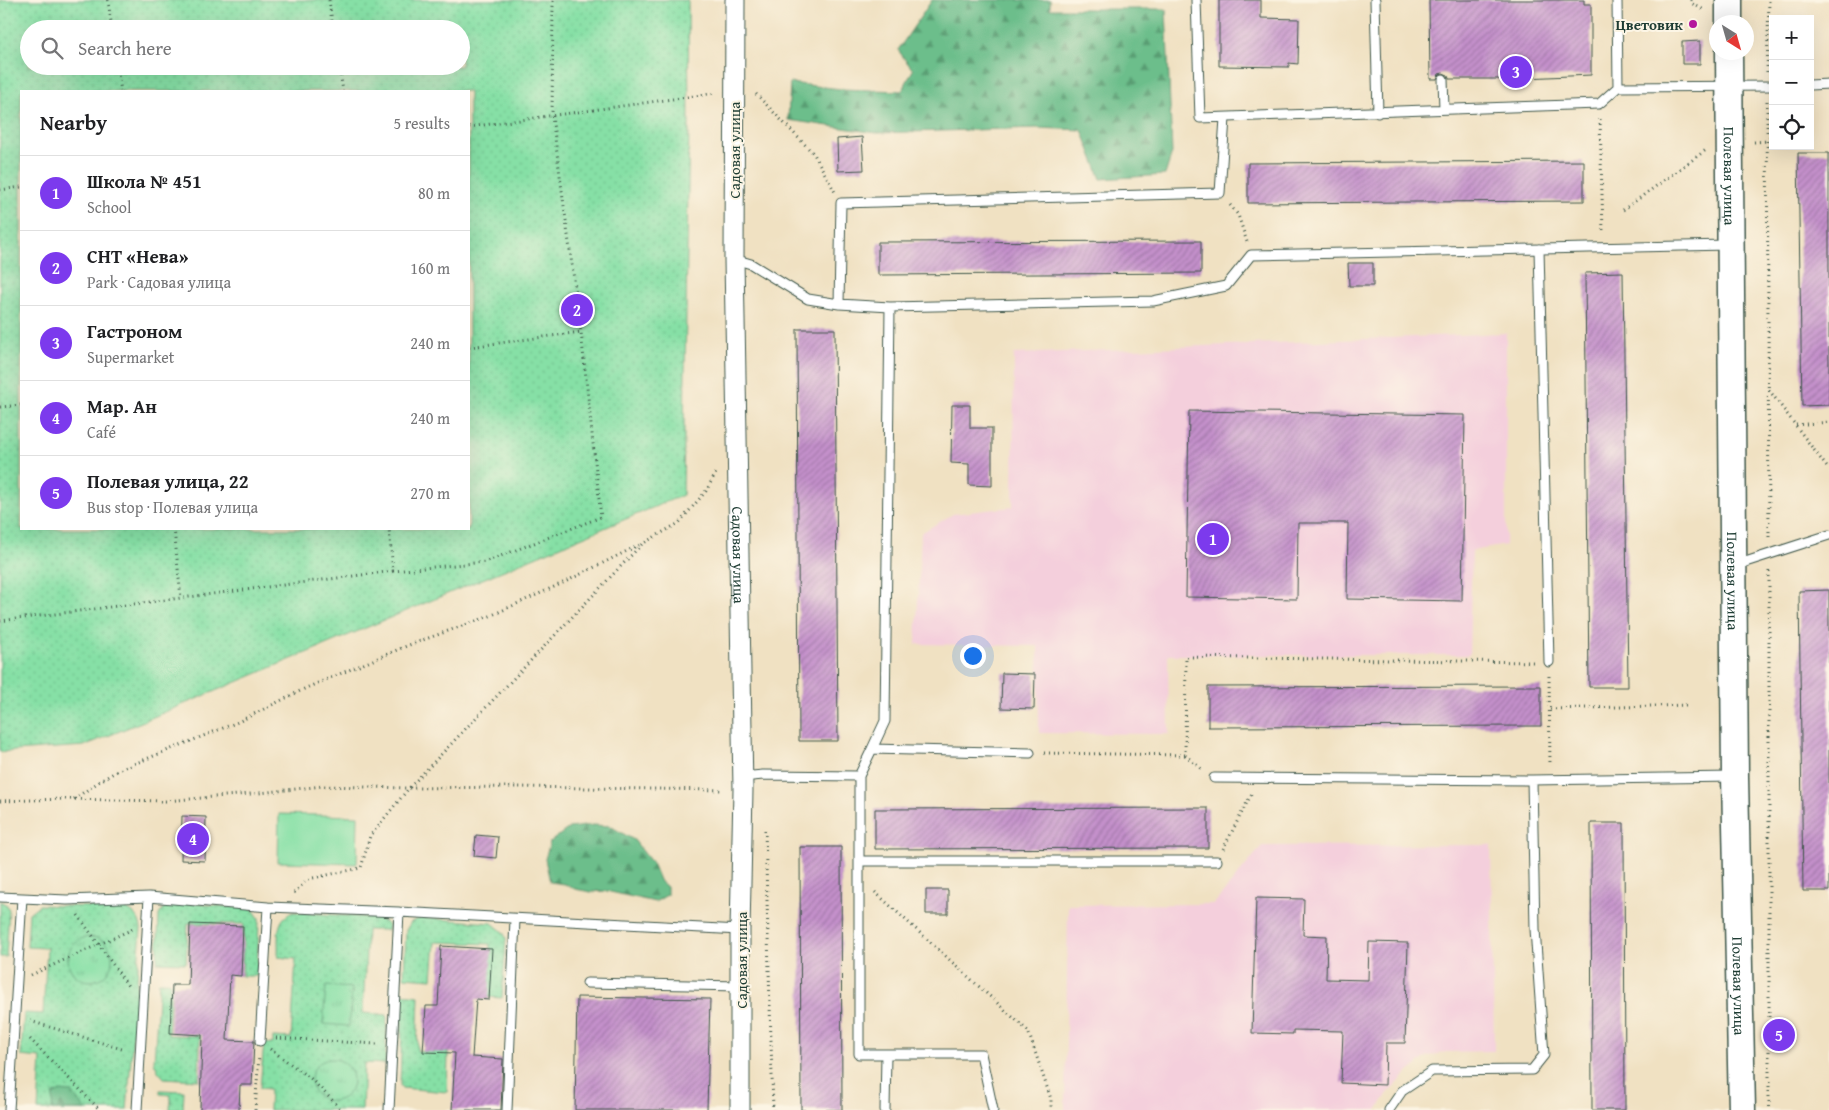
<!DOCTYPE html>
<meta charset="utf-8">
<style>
body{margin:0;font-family:"Gentium Book Plus",serif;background:#f6f6f6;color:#202124}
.controls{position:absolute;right:15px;top:15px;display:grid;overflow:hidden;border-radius:0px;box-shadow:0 5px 20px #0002}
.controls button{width:45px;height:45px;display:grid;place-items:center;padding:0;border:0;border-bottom:1px solid #e0e0e0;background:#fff;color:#202124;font:25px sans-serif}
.compass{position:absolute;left:1709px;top:15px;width:45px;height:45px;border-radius:50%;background:#fff;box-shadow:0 5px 20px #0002;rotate:143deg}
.you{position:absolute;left:972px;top:655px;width:18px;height:18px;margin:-12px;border:4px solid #fff;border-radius:50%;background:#1a73e8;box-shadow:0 0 0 8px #1a73e833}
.badge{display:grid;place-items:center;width:32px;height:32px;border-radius:50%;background:#7c3aed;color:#fff;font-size:16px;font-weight:700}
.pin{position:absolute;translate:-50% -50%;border:2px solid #fff;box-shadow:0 1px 5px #0006}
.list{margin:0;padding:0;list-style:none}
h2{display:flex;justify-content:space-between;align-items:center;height:65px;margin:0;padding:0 20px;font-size:21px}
h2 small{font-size:16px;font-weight:400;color:#757577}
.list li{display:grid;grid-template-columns:32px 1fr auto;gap:15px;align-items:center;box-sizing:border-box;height:75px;padding:0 20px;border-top:1px solid #e0e0e0}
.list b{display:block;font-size:19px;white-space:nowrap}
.list p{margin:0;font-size:16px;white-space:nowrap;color:#757577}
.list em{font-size:16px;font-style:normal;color:#757577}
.icon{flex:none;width:28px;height:28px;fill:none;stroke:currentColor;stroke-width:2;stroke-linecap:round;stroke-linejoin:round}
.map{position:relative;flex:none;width:1829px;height:1110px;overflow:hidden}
.search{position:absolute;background:#fff;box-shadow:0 5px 20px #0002;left:20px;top:20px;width:450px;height:55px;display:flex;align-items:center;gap:12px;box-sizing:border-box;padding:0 18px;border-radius:28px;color:#757577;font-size:19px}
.panel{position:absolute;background:#fff;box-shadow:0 5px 20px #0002;left:20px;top:90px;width:450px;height:440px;border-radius:0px}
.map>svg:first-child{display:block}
</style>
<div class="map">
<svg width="1829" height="1110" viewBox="0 0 1829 1110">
<defs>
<pattern id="grass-dots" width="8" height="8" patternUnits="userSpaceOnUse" patternTransform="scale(1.25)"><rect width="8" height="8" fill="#86e0a6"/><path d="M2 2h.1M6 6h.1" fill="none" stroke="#73c190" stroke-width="1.8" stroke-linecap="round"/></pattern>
<pattern id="forest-firs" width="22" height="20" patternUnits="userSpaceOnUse" patternTransform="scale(1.25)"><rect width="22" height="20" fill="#6cbe8b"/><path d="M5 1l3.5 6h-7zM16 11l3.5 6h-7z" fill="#589c72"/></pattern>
<pattern id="park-tufts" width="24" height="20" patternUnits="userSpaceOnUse" patternTransform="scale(1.25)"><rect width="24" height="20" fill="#86e0a6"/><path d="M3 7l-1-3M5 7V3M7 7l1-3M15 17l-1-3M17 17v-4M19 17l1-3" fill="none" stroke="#73c190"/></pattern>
<pattern id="building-hatch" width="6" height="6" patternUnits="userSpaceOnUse" patternTransform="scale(1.25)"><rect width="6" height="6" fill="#c490cb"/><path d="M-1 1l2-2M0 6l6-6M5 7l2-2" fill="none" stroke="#9f77a6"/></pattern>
</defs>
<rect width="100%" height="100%" fill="#fcf5e5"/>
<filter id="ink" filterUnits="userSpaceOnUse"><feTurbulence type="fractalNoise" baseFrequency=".02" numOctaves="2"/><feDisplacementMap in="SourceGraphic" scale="10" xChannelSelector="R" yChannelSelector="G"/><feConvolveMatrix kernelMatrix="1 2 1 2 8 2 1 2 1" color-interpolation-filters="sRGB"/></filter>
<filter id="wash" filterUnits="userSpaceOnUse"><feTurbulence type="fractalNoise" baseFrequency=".0096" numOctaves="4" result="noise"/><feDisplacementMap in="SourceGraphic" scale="20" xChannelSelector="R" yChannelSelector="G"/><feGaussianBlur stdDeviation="1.12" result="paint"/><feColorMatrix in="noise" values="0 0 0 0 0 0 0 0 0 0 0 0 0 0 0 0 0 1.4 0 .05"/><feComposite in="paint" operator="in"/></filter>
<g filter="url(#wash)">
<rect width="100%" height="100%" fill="#f0e1c2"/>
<!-- built -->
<path fill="#f4cfdc" d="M1506 333V545L1472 551 1469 655H1168L1169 734 1039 733 1038 646 916 644 921 533 953 514 1013 507 1014 354Z
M1491 845 1494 1051 1446 1052 1426 1057 1408 1073 1388 1093 1377 1110H1065L1068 905 1214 904 1262 846Z"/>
<!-- grass -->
<path fill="url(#grass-dots)" stroke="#528e6d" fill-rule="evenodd" d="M0 0H688L689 125 683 495 84 746 0 752ZM29 29H461V66H29ZM21 91H469V529H21Z
M0 901 7 905 9 910 6 957H0Z
M175 902 253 909 259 918 257 976H242L244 924 188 923 186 963 157 962 159 915 165 906Z
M39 905 125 908C135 914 139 917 141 928L127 1110H38L41 1058 21 1056 24 1013 43 1014 47 948 27 947 29 913Z
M293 912 377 918C383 921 388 922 389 930H367L363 1013 387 1015 385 1064 364 1063 362 1110H269L270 1089 260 1088 264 1043 273 1044V1037L291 1038 296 959 278 957C279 939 274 919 293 912Z
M421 918 492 923 503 932 506 938 502 998 488 997 490 944 435 942 432 979 404 977 406 930 411 922Z
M159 982H171L168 1035 200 1036 199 1080 164 1078 158 1071 154 1062Z
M403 994 419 996 417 1051 448 1052 447 1092 402 1088 400 1085Z
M160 1090 184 1091 183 1110H170L171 1095 160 1094Z"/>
<!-- forest -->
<path fill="url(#forest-firs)" stroke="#467e60" d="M932 0H1050V9H1166L1172 153 1165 175 1101 179 1082 130 1038 128 877 133 788 120 790 83 841 89 902 91 913 70 898 50Z
M593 825 610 826 634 840 652 863 659 880 667 887V895L655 902 606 891 591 892 575 889 565 884 550 882 545 859 550 842 569 828Z
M60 1091 72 1092 86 1110H52L53 1095Z"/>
<!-- park -->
<path fill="url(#park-tufts)" stroke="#528e6d" d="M68 959a22 22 0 1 1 44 0a22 22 0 1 1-44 0Z
M326 986 352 988 349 1026 323 1024Z
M311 1080a21 21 0 1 1 42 0a21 21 0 1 1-42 0Z"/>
<!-- pitch -->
<path fill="#86e0a6" stroke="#528e6d" d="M279 814 358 816 357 864 278 862Z"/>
<g id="blocks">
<!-- building -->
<path fill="url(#building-hatch)" d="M1219 0H1261V18L1299 19 1298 64 1289 63V67L1219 66Z
M1429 0H1584V4H1591V75L1526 78V79H1449L1448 75 1443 73 1439 74 1437 79H1430Z
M1700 41V64H1682V42Z
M862 137 864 170 838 171 837 139Z
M1798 153H1829V405L1802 406Z
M1584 161V201L1248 203V163Z
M1201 241V273L878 275V242Z
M1348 263H1373V286H1349Z
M1623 272 1628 687H1589L1585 273Z
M797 329H835L838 741H799Z
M952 405H970V428H992V486L969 485V464L951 463Z
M1189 411 1465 415 1462 601 1347 599 1348 523H1298L1297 599 1186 597Z
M1829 590V891H1803L1799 591Z
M1002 673 1035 674 1034 709 1001 708Z
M1541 686V726L1208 727V687Z
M1208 808V848L875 849V809Z
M182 816 206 817 205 861 181 860Z
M1591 823H1624L1625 1110H1592Z
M476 835 498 837 496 858 474 856Z
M800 847H841L842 1110H801Z
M926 890H948V914H926Z
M1256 898 1304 899 1303 935 1327 936 1326 979 1368 980 1369 942 1408 943 1405 1043H1386L1385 1085 1341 1083 1343 1031 1293 1030V1034L1252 1033Z
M190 924 243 926 241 976 230 975 227 1040 254 1041 252 1085H240L239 1110H200L202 1035 170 1033 172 985H188Z
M441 946 492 949 489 1000 476 999 472 1057 503 1059 501 1110H452L455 1053 423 1052 426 1006H438Z
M577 997 710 999 707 1110H575Z"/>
</g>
</g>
<g filter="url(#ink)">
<use href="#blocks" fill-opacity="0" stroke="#3e5649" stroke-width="1"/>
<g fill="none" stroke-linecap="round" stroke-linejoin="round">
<defs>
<path id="lane" d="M1196 0 1200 118 1599 104 1618 87 1773 86
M1375 0 1378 113
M1617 0 1618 87
M1443 79 1444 109
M1810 85 1829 84
M1539 249 1549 662
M734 259 751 264 808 299 839 304 890 307 1153 301 1226 286 1251 255 1728 245
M839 304 841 203 1220 193 1225 118
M1736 565 1829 535
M872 749 885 721 890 307
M859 776V1054H981L993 1110
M742 777 763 775 859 776 872 749 1030 753
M1214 778 1532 780 1733 777
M860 861H1217
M0 897 67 900 149 897 268 907 399 912 740 930
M587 983 740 986
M260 1041 268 907
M9 1110 22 898
M137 1110 149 897
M389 1110 399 912
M507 1110 515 919
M885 1110 886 1054
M1389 1110 1402 1091 1432 1071 1532 1070 1544 1055 1535 929 1532 780"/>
<g id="street">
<path id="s1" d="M735 0 734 259 743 790 740 930V1110"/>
</g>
<g id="secondary">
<path d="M1729 0V22"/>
<path id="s2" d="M1729 52 1735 777 1742 1110"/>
</g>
</defs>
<!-- lane casing -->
<use href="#lane" stroke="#3e5649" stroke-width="11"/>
<!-- street casing -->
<use href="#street" stroke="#3e5649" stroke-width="21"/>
<!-- secondary casing -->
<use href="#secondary" stroke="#3e5649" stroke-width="29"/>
<!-- path -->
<path stroke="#3e5649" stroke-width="3" stroke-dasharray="1 4" stroke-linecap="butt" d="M108 0 112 29
M329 0 333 29
M1691 0V3L1704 10
M117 66 121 91
M339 66 343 91
M1767 72 1769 0
M756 94 814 154 835 192
M1767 101 1769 539
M1600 119 1603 232
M469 127 716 93
M1754 142 1768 141
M0 190 21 187
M1230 205 1238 215 1247 242
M1623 210 1706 150
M469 347 581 332
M1769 390 1829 470
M0 407 21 405
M1796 425 1829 422
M174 529 181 598
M393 571 485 562 601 517 581 332 552 116 553 0
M1769 571V1110
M0 621 393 571 389 529
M1549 676 1550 765
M1550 709 1688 705
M1044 753 1185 755 1186 657 1534 662
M1185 755 1203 770
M74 799 100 781 119 770 238 722 306 688 409 645 490 616 565 582 639 545
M0 801 64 799 165 801 250 794 323 786 409 788 516 787 724 790
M765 830 773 1110
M1223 849 1252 793
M875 892 1028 1031 1051 1099V1110
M294 893 308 879 361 868 370 836 409 788 642 544 679 523 706 491 717 471
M78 915 128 986
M31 975 133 929
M30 1021 125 1050
M276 1038 377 1044
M30 1039 100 1110
M270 1049 311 1079 342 1110
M255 1110 259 1056"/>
<!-- lane -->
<use href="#lane" stroke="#fff" stroke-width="9"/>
<!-- street -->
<use href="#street" stroke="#fff" stroke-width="19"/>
<!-- secondary -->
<use href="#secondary" stroke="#fff" stroke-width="26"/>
</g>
</g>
<!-- markers -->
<circle fill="#b5179e" stroke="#fcf5e5" stroke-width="2" cx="1693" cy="24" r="5"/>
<g text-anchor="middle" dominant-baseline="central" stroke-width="4" stroke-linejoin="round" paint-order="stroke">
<!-- poi labels -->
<g font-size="15" font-weight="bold" fill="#1f3d34" stroke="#fcf5e5" text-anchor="end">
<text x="1683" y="24">Цветовик</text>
</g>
<!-- street labels -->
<g font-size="15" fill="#1f3d34" stroke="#fcf5e5">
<text transform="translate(734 150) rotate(-90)">Садовая улица</text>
<text stroke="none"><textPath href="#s2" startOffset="124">Полевая улица</textPath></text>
<text stroke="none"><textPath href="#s1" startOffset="555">Садовая улица</textPath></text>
<text stroke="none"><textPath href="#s2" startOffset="529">Полевая улица</textPath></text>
<text transform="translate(741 960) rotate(-90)">Садовая улица</text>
<text stroke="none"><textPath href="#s2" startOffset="934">Полевая улица</textPath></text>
</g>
</g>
</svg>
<div class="controls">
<button>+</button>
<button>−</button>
<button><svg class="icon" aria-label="locate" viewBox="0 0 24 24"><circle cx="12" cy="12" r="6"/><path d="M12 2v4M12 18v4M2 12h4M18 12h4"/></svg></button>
</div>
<svg class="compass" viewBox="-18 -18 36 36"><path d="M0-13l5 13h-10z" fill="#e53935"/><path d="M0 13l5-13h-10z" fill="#757577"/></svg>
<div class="you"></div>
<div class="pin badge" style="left:1213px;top:539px">1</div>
<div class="pin badge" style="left:577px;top:310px">2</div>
<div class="pin badge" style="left:1516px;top:72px">3</div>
<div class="pin badge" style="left:193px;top:839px">4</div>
<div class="pin badge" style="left:1779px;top:1035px">5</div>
<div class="search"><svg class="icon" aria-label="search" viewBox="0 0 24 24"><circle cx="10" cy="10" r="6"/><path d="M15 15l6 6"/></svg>Search here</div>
<section class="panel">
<h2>Nearby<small>5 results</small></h2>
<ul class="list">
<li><span class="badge">1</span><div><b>Школа № 451</b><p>School</p></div><em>80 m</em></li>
<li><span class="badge">2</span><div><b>СНТ «Нева»</b><p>Park · Садовая улица</p></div><em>160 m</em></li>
<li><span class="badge">3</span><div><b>Гастроном</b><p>Supermarket</p></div><em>240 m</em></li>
<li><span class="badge">4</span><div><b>Мар. Ан</b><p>Café</p></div><em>240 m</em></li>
<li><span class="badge">5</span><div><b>Полевая улица, 22</b><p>Bus stop · Полевая улица</p></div><em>270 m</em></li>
</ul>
</section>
</div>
